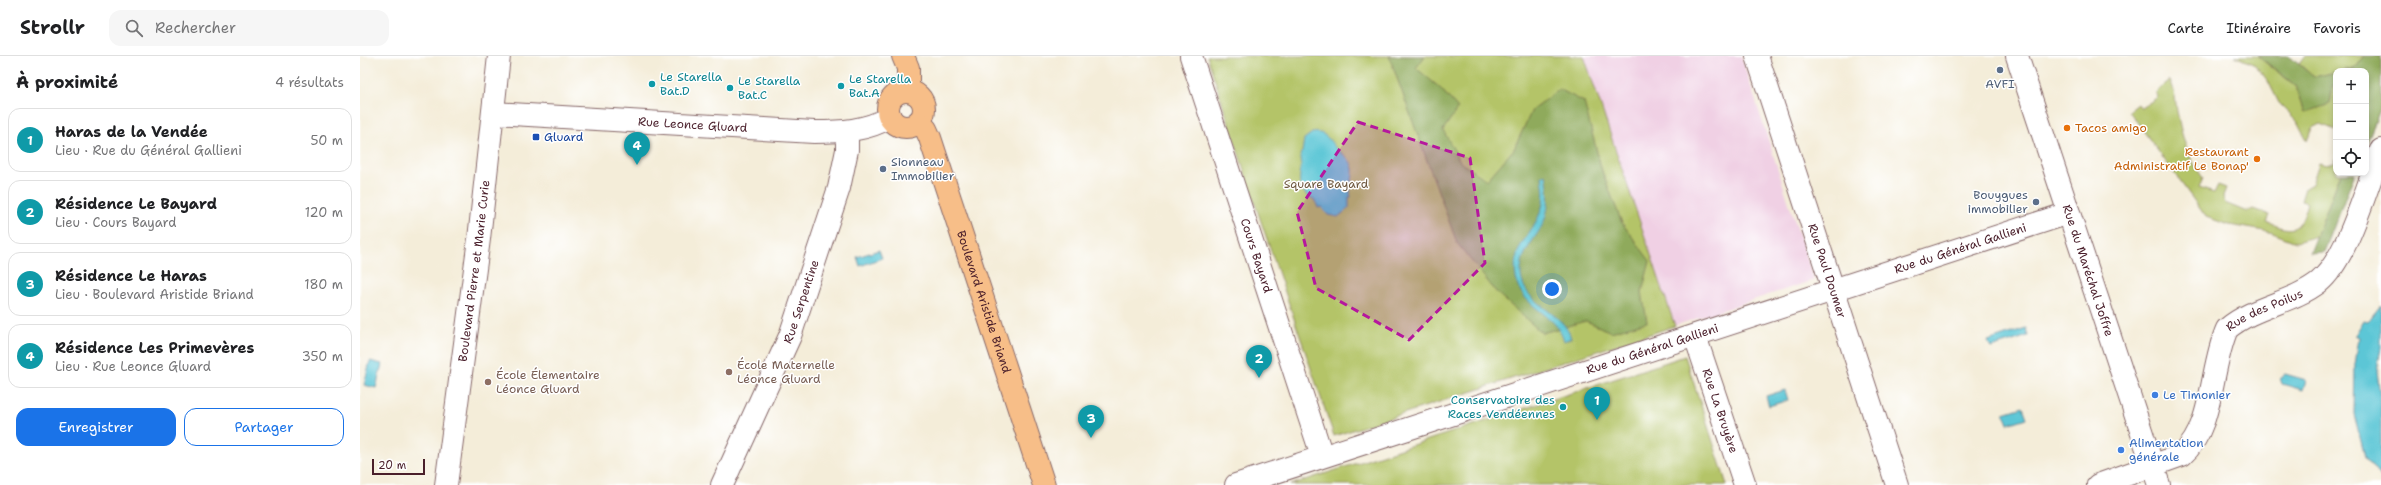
<!DOCTYPE html>
<html lang="fr">
<meta charset="utf-8">
<style>
body{margin:0;font-family:"Shantell Sans",sans-serif;background:#f6f6f6;color:#202124}
.controls{position:absolute;right:12px;top:12px;display:grid;overflow:hidden;border-radius:8px;box-shadow:0 2px 6px #0003}
.controls button{width:36px;height:36px;display:grid;place-items:center;padding:0;border:0;border-bottom:1px solid #e0e0e0;background:#fff;color:#202124;font:20px sans-serif}
.scale{position:absolute;left:12px;bottom:10px;width:53px;box-sizing:border-box;padding-left:4px;border:2px solid #4a1f2b;border-top:0;font-size:11px;line-height:14px;white-space:nowrap;color:#4a1f2b;-webkit-text-stroke:3px #fff;paint-order:stroke}
.you{position:absolute;left:1192px;top:233px;width:14px;height:14px;margin:-10px;border:3px solid #fff;border-radius:50%;background:#1a73e8;box-shadow:0 0 0 6px #1a73e833}
.badge{display:grid;place-items:center;width:26px;height:26px;border-radius:50%;background:#1a73e8;color:#fff;font-size:13px;font-weight:700}
.pin{position:absolute;translate:-50% -33px;filter:drop-shadow(0 1px 2px #0008)}
.pin::after{content:'';position:absolute;top:21px;width:14px;height:12px;background:inherit;clip-path:polygon(0 0,100% 0,50% 100%)}
.list{margin:0;padding:0;list-style:none}
h2{display:flex;justify-content:space-between;align-items:center;height:52px;margin:0;padding:0 16px;font-size:17px}
h2 small{font-size:13px;font-weight:400;color:#757577}
.list li{display:grid;grid-template-columns:26px 1fr auto;gap:12px;align-items:center;box-sizing:border-box;height:64px;margin:0 8px 8px;padding:0 8px;border:1px solid #e0e0e0;border-radius:12px}
.list b{display:block;font-size:15px;white-space:nowrap}
.list p{margin:0;font-size:13px;white-space:nowrap;color:#757577}
.list em{font-size:13px;font-style:normal;color:#757577}
.actions{display:flex;gap:8px;padding:12px 16px}
.actions a{flex:1;padding:9px 0;border:1px solid #1a73e8;border-radius:12px;text-align:center;font-size:14px;color:#1a73e8}
.actions .main{background:#1a73e8;color:#fff}
.icon{flex:none;width:22px;height:22px;fill:none;stroke:currentColor;stroke-width:2;stroke-linecap:round;stroke-linejoin:round}
.map{position:relative;flex:none;width:2021px;height:429px;overflow:hidden}
header{display:flex;align-items:center;gap:24px;box-sizing:border-box;height:56px;padding:0 20px;background:#fff;border-bottom:1px solid #e0e0e0}
header strong{font-size:19px}
nav{display:flex;gap:22px;margin-inline-start:auto;font-size:14px}
.search{width:280px;height:36px;background:#f6f6f6;display:flex;align-items:center;gap:10px;box-sizing:border-box;padding:0 14px;border-radius:12px;color:#757577;font-size:15px}
main{display:flex}
aside{flex:1;background:#fff}
.map>svg:first-child{display:block}
</style>
<header>
<strong>Strollr</strong>
<div class="search"><svg class="icon" aria-label="search" viewBox="0 0 24 24"><circle cx="10" cy="10" r="6"/><path d="M15 15l6 6"/></svg>Rechercher</div>
<nav><a>Carte</a><a>Itinéraire</a><a>Favoris</a></nav>
</header>
<main>
<aside>
<h2>À proximité<small>4 résultats</small></h2>
<ul class="list">
<li><span class="badge" style="background:#0f9aa8">1</span><div><b>Haras de la Vendée</b><p>Lieu · Rue du Général Gallieni</p></div><em>50 m</em></li>
<li><span class="badge" style="background:#0f9aa8">2</span><div><b>Résidence Le Bayard</b><p>Lieu · Cours Bayard</p></div><em>120 m</em></li>
<li><span class="badge" style="background:#0f9aa8">3</span><div><b>Résidence Le Haras</b><p>Lieu · Boulevard Aristide Briand</p></div><em>180 m</em></li>
<li><span class="badge" style="background:#0f9aa8">4</span><div><b>Résidence Les Primevères</b><p>Lieu · Rue Leonce Gluard</p></div><em>350 m</em></li>
</ul>
<div class="actions"><a class="main">Enregistrer</a><a>Partager</a></div>
</aside>
<div class="map">
<svg width="2021" height="429" viewBox="0 0 2021 429">
<rect width="100%" height="100%" fill="#fff"/>
<filter id="ink" filterUnits="userSpaceOnUse"><feTurbulence type="fractalNoise" baseFrequency=".025" numOctaves="2"/><feDisplacementMap in="SourceGraphic" scale="8" xChannelSelector="R" yChannelSelector="G"/><feConvolveMatrix kernelMatrix="1 2 1 2 8 2 1 2 1" color-interpolation-filters="sRGB"/></filter>
<filter id="wash" filterUnits="userSpaceOnUse"><feTurbulence type="fractalNoise" baseFrequency=".012" numOctaves="4" result="noise"/><feDisplacementMap in="SourceGraphic" scale="16" xChannelSelector="R" yChannelSelector="G"/><feGaussianBlur stdDeviation="0.9" result="paint"/><feColorMatrix in="noise" values="0 0 0 0 0 0 0 0 0 0 0 0 0 0 0 0 0 1.4 0 .05"/><feComposite in="paint" operator="in"/></filter>
<g filter="url(#wash)">
<rect width="100%" height="100%" fill="#f4edd9"/>
<!-- built -->
<path fill="#f0d0e4" d="M1001 0H1381L1454 224 1113 336Z"/>
<!-- green -->
<path fill="#b4c467" stroke="#7f7249" d="M847 0H1224L1315 270 974 380 896 151Z
M1875 0H1897L1936 30 1944 57 1976 28V74L1960 68 1952 72 1947 85 1937 65 1919 47 1908 25 1895 9Z
M1945 0H2005L1994 12 1954 21 1939 8Z
M1810 24C1816 36 1815 47 1818 60 1823 85 1828 101 1843 122L1839 132 1854 137 1858 129 1866 132 1863 140 1865 147 1887 156 1893 153 1910 159 1907 166C1935 178 1939 175 1948 147L1941 145 1945 132 1952 128 1959 107 1966 109 1974 107 1976 103V117H1981L1957 180 1936 186 1910 176 1869 169 1846 161 1769 55 1778 48 1781 52 1798 41 1796 36Z
M1325 300 1367 429H930Z"/>
<!-- forest -->
<path fill="#8faa5c" stroke="#6c6444" d="M1029 0H1065L1056 12 1080 32 1098 52 1083 74 1101 107 1127 124 1154 93 1172 54 1199 33 1224 46 1242 115 1262 167 1290 205 1282 236 1287 266 1251 276 1226 265 1182 277 1137 237 1097 187Z
M1898 0H1929L1954 21 1976 16V28L1973 29 1970 48 1944 57 1936 30Z
M2005 0H2021V51L2006 89V53L2009 45 2006 41V15H1980L1994 12Z
M1981 117H1995L1964 196 1950 197Z"/>
<!-- water -->
<path fill="#5cc6d6" stroke="#537280" d="M952 77C967 74 970 87 978 94 985 100 991 103 993 113 994 123 988 131 991 141H989V152L978 161 968 159 961 151 958 152 955 144C928 131 946 115 940 98L942 96 944 83Z
M1186 119C1190 139 1190 158 1179 175 1169 191 1160 200 1161 219 1164 250 1204 255 1211 282L1204 285C1198 258 1161 252 1156 223 1150 188 1173 181 1182 151 1185 141 1183 130 1182 120Z
M519 194 522 202 500 210 497 201Z
M2021 249V291L2017 315 2021 348V421L2005 401 1994 358 1995 309 1999 281 1995 279 2004 264 2008 265Z
M1666 272 1668 280 1631 292 1628 285Z
M10 305 22 308 16 332 4 329Z
M1925 318 1946 324 1943 334 1922 328 1920 322Z
M1425 334 1428 344 1409 350 1406 340Z
M1663 351 1667 362 1648 368 1644 357Z"/>
</g>
<g filter="url(#ink)">
<g fill="none" stroke-linecap="round" stroke-linejoin="round">
<defs>
<g id="minor">
<path id="s1" d="M831 0 962 400"/>
<path id="s2" d="M1397 0 1537 429"/>
<path id="s3" d="M1657 0 1799 429"/>
<path id="s4" d="M133 57 454 76C481 76 506 75 530 61"/>
<path id="s5" d="M1335 280 1385 429"/>
<path id="s6" d="M86 429 119 183 139 0"/>
<path id="s7" d="M362 429 430 280 479 132 487 94V76"/>
<path id="s8" d="M876 429 1709 157"/>
<path id="s9" d="M1738 429 1822 399C1854 371 1850 311 1867 273 1894 250 1932 247 1959 226 1988 202 2007 129 2021 94"/>
</g>
<g id="major">
<path d="M543 0 548 12V35"/>
<circle cx="546" cy="53" r="18"/>
<path id="s10" d="M558 66 566 73 570 82 684 429"/>
</g>
</defs>
<!-- minor casing -->
<use href="#minor" stroke="#866768" stroke-width="24"/>
<!-- major casing -->
<use href="#major" stroke="#866768" stroke-width="24"/>
<!-- minor -->
<use href="#minor" stroke="#fff" stroke-width="22"/>
<!-- major -->
<use href="#major" stroke="#f7be88" stroke-width="22"/>
</g>
</g>
<!-- marked area -->
<path fill="#b5179e" fill-opacity="0.2" stroke="#b5179e" stroke-width="3" stroke-dasharray="8 5" stroke-linejoin="round" d="M998 66 1110 102 1125 207 1049 284 956 232 937 156Z"/>
<!-- markers -->
<g fill="#5c6f8a" stroke="#fff" stroke-width="1.5">
<circle cx="1640" cy="14" r="4"/>
<circle cx="523" cy="113" r="4"/>
<circle cx="1676" cy="146" r="4"/>
</g>
<g fill="#0f9aa8" stroke="#fff" stroke-width="1.5">
<circle cx="292" cy="28" r="4"/>
<circle cx="481" cy="30" r="4"/>
<circle cx="370" cy="32" r="4"/>
<circle cx="1203" cy="351" r="4"/>
</g>
<g fill="#e8710a" stroke="#fff" stroke-width="1.5">
<circle cx="1707" cy="72" r="4"/>
<circle cx="1897" cy="103" r="4"/>
</g>
<rect fill="#1a4fb4" stroke="#fff" stroke-width="1.5" x="172" y="77" width="8" height="8" rx="2"/>
<g fill="#8d6e63" stroke="#fff" stroke-width="1.5">
<circle cx="369" cy="316" r="4"/>
<circle cx="128" cy="326" r="4"/>
</g>
<g fill="#3f7fe0" stroke="#fff" stroke-width="1.5">
<circle cx="1795" cy="339" r="4"/>
<circle cx="1761" cy="394" r="4"/>
</g>
<g text-anchor="middle" dominant-baseline="central" stroke-width="3" stroke-linejoin="round" paint-order="stroke">
<!-- culture labels -->
<g font-size="12" fill="#0d838f" stroke="#fff" text-anchor="start">
<text x="300" y="21">Le Starella<tspan x="300" dy="14">Bat.D</tspan></text>
<text x="489" y="23">Le Starella<tspan x="489" dy="14">Bat.A</tspan></text>
<text x="378" y="25">Le Starella<tspan x="378" dy="14">Bat.C</tspan></text>
<text x="1195" y="344" text-anchor="end">Conservatoire des<tspan x="1195" dy="14">Races Vendéennes</tspan></text>
</g>
<!-- service labels -->
<g font-size="12" fill="#4e5e75" stroke="#fff">
<text x="1640" y="28">AVFI</text>
<text x="531" y="106" text-anchor="start">Sionneau<tspan x="531" dy="14">Immobilier</tspan></text>
<text x="1668" y="139" text-anchor="end">Bouygues<tspan x="1668" dy="14">immobilier</tspan></text>
</g>
<!-- street labels -->
<g font-size="12" fill="#4a1f2b" stroke="#fff">
<text stroke="none"><textPath href="#s4" startOffset="200">Rue Leonce Gluard</textPath></text>
<text stroke="none"><textPath href="#s8" startOffset="762">Rue du Général Gallieni</textPath></text>
<text stroke="none"><textPath href="#s1" startOffset="210">Cours Bayard</textPath></text>
<text stroke="none"><textPath href="#s2" startOffset="226">Rue Paul Doumer</textPath></text>
<text stroke="none"><textPath href="#s6" startOffset="216">Boulevard Pierre et Marie Curie</textPath></text>
<text stroke="none"><textPath href="#s3" startOffset="226">Rue du Maréchal Joffre</textPath></text>
<text stroke="none"><textPath href="#s7" startOffset="200">Rue Serpentine</textPath></text>
<text stroke="none"><textPath href="#s10" startOffset="193">Boulevard Aristide Briand</textPath></text>
<text stroke="none"><textPath href="#s9" startOffset="267">Rue des Poilus</textPath></text>
<text stroke="none"><textPath href="#s8" startOffset="438">Rue du Général Gallieni</textPath></text>
<text stroke="none"><textPath href="#s5" startOffset="79">Rue La Bruyère</textPath></text>
</g>
<!-- food labels -->
<g font-size="12" fill="#c56008" stroke="#fff" text-anchor="start">
<text x="1715" y="72">Tacos amigo</text>
<text x="1889" y="96" text-anchor="end">Restaurant<tspan x="1889" dy="14">Administratif Le Bonap'</tspan></text>
</g>
<!-- transit labels -->
<g font-size="12" fill="#164399" stroke="#fff" text-anchor="start">
<text x="184" y="81">Gluard</text>
</g>
<!-- park labels -->
<g font-size="12" fill="#6f5940" stroke="#fff">
<text x="966" y="128">Square Bayard</text>
</g>
<!-- education labels -->
<g font-size="12" fill="#785e54" stroke="#fff" text-anchor="start">
<text x="377" y="309">École Maternelle<tspan x="377" dy="14">Léonce Gluard</tspan></text>
<text x="136" y="319">École Élementaire<tspan x="136" dy="14">Léonce Gluard</tspan></text>
</g>
<!-- shop labels -->
<g font-size="12" fill="#366cbe" stroke="#fff" text-anchor="start">
<text x="1803" y="339">Le Timonier</text>
<text x="1769" y="387">Alimentation<tspan x="1769" dy="14">générale</tspan></text>
</g>
</g>
</svg>
<div class="controls">
<button>+</button>
<button>−</button>
<button><svg class="icon" aria-label="locate" viewBox="0 0 24 24"><circle cx="12" cy="12" r="6"/><path d="M12 2v4M12 18v4M2 12h4M18 12h4"/></svg></button>
</div>
<div class="scale">20 m</div>
<div class="you"></div>
<div class="pin badge" style="left:1237px;top:364px;background:#0f9aa8">1</div>
<div class="pin badge" style="left:899px;top:322px;background:#0f9aa8">2</div>
<div class="pin badge" style="left:731px;top:382px;background:#0f9aa8">3</div>
<div class="pin badge" style="left:277px;top:109px;background:#0f9aa8">4</div>
</div>
</main>
